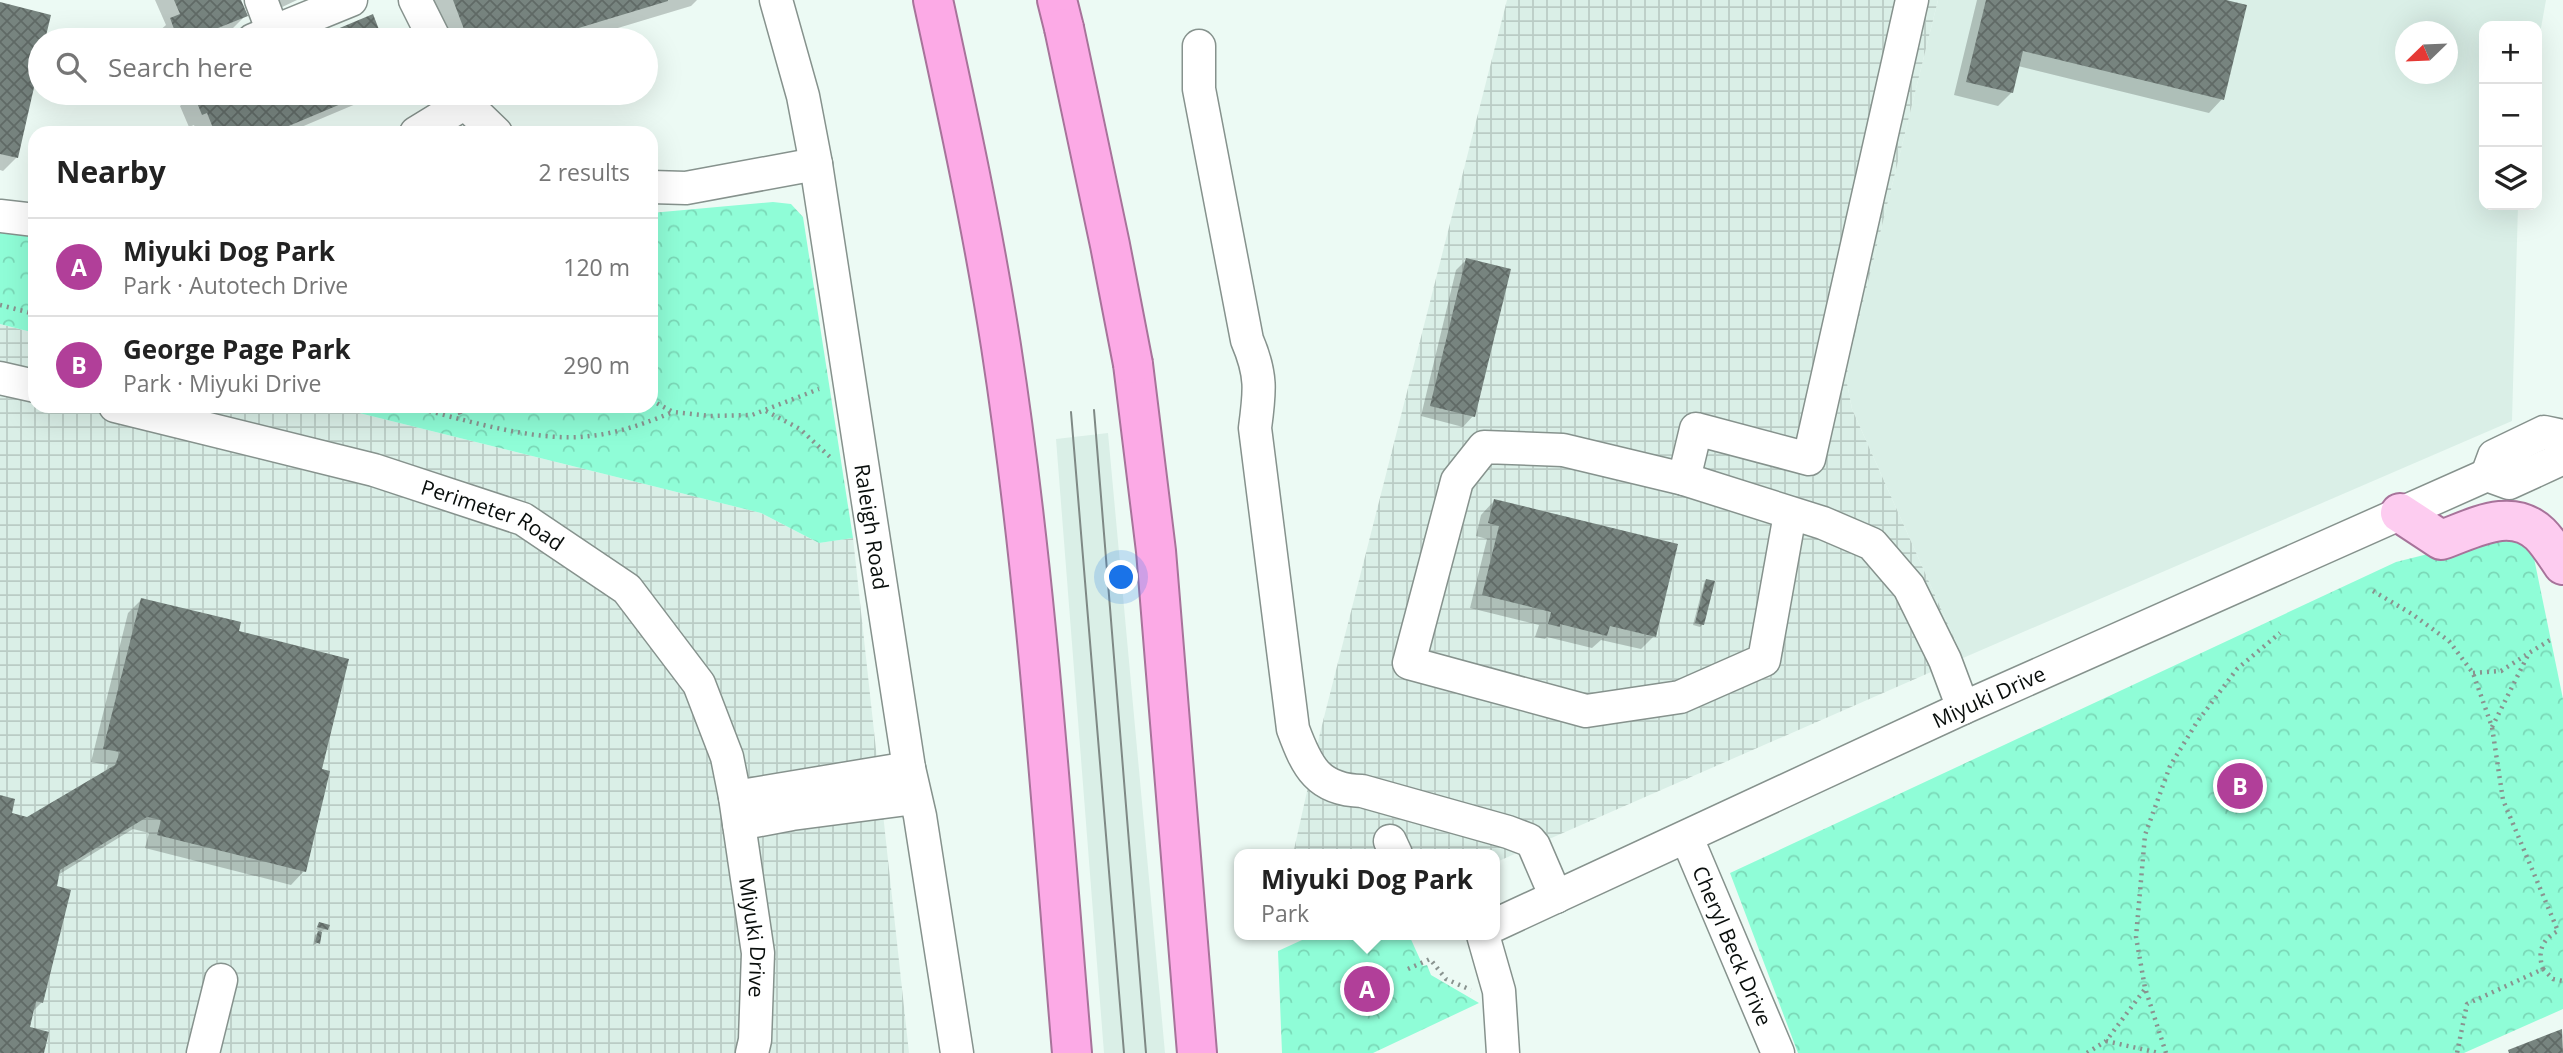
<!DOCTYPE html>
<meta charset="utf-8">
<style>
body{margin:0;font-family:"Open Sans",sans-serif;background:#f2f2f2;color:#222}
.controls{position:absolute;right:21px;top:21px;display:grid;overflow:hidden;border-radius:14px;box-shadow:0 7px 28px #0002}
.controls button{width:63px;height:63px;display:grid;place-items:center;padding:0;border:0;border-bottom:2px solid #e0e0e0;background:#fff;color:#222;font:35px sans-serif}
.compass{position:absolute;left:2395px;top:21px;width:63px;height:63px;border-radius:50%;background:#fff;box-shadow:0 7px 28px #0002;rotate:247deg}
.you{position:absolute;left:1122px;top:578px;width:24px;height:24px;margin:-18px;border:5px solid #fff;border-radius:50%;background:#1a73e8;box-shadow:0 0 0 10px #1a73e833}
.badge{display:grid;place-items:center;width:46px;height:46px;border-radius:50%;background:#b13f99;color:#fff;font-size:23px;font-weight:700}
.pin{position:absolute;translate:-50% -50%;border:4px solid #fff;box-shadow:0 2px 7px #0006}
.popup{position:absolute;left:1234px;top:849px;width:266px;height:91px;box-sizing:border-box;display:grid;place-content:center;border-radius:14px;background:#fff;filter:drop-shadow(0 2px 5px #0005);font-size:23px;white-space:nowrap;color:#767676}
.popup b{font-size:26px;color:#222}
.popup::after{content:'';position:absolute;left:50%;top:100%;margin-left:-14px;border:14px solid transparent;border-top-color:#fff}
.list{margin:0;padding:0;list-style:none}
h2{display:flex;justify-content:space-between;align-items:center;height:91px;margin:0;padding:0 28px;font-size:30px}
h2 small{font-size:23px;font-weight:400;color:#767676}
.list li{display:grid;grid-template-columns:46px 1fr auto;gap:21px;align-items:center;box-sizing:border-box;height:98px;padding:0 28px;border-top:2px solid #e0e0e0}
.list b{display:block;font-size:26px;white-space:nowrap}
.list p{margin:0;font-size:23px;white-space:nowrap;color:#767676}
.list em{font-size:23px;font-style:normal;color:#767676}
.icon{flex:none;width:38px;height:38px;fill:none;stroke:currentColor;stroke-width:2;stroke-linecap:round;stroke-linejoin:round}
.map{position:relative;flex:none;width:2563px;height:1053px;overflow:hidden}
.search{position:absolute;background:#fff;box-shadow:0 7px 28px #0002;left:28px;top:28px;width:630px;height:77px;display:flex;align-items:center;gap:18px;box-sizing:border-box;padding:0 24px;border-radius:38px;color:#767676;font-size:26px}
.panel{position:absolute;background:#fff;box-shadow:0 7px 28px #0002;left:28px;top:126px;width:630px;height:287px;border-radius:21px}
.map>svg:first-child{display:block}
</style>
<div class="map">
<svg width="2563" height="1053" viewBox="0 0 2563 1053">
<defs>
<pattern id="industrial-grid" width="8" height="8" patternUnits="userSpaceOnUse" patternTransform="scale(1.75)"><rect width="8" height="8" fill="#daefe7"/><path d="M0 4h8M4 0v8" fill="none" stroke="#baccc5"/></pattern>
<pattern id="forest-crowns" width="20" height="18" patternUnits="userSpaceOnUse" patternTransform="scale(1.75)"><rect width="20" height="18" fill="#8ffdd7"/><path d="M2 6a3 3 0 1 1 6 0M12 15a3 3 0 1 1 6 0" fill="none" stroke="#7ad8b7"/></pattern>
<pattern id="building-cross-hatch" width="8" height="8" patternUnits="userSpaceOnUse" patternTransform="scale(1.75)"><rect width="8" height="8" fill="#77847f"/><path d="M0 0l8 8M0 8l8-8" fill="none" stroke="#606a66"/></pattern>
</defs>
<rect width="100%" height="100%" fill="#ecfaf4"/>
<!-- built -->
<path fill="#daefe7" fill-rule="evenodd" d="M1938 0H2546L2537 50V26H2484V205H2518L2512 421 1963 658 1852 409 1847 383 1848 363ZM2406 32H2448V74H2406Z
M1108 433 1161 1009 1165 1053H1104L1056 439Z"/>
<!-- industrial -->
<path fill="url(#industrial-grid)" d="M1507 0H1938L1848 363 1847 383 1852 409 1963 658 1501 860 1495 861V854H1293L1321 729Z
M0 324 35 333V406H331L761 513 819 543 853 538 909 1053H0Z"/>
<!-- forest -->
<path fill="url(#forest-crowns)" d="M773 202 791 204 803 217 853 538 819 543 761 513 331 406H651V213Z
M0 228 35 232V333L0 324Z
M2528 529 2563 699V1009L2464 1053H1798L1730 873 2396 562Z
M1313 935H1409L1423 966 1427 965 1431 975 1479 1003 1373 1053H1282L1278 951Z"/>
<!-- shadow -->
<path fill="#0003" d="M155 0H240L246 15 232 29 204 40H160L157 33 166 25Z
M272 0H297L276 10Z
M428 0H697L691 6 578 40H443Z
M1977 0H2219L2222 99 2209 113 2018 66 2011 93 1998 106 1954 95Z
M0 4 49 16 43 40H40V53L16 158 3 171 0 170Z
M193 93H382L287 133H197L194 125 189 127 180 106Z
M1466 260 1473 416 1463 427 1421 416 1456 270Z
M1494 501 1654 636 1641 649 1601 640 1592 648 1547 637 1545 639 1535 637 1539 625 1470 608 1487 539 1476 536 1481 515Z
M1706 580 1703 624 1700 627 1693 625 1704 583Z
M141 600 237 633 320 771 304 871 291 885 145 848 149 833 133 829 58 875 42 1002 32 1012 28 1029 42 1053H0V797L10 814 28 819 105 773 108 765 91 762 128 613Z
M319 924 327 929 321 931 318 943 313 945 315 935 320 931 316 929Z"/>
<!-- building -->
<path fill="url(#building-cross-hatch)" d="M174 0H241L248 16 188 40H178L170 18 180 14Z
M453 0H668V1L539 40H468Z
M1986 0H2226L2247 5 2224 100 2023 51 2013 93 1966 82Z
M0 2 51 15 45 40H40V61L18 158 0 154Z
M373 14 383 40H311Z
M193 93H367L272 133H215L207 113 202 115Z
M1466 258 1511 269 1475 417 1430 406Z
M1494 499 1678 544 1656 637 1610 626 1607 636 1560 624V627L1548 624 1551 612 1482 595 1499 526 1488 523Z
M1706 579 1715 581 1704 625 1695 623Z
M141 598 241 622 239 631 349 659 322 769 330 771 306 872 157 835 161 820 147 817 60 870 57 886 71 890 43 1003 36 1001 30 1027 49 1032 44 1053H0V795L15 799 12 813 27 817 115 765 120 752 103 749Z
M319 922 330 925 328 930 317 927Z
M318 931 322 932 320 944 315 942Z
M2562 1029 2563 1053H2509L2508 1050Z"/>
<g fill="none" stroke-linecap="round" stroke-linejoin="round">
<defs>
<g id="minor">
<path d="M261 0 273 32"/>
<path d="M415 0 435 40"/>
<path id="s1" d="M776 0 803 96 816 164 909 768 920 816 957 1053"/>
<path d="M253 40 351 0"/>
<path d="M1199 46V89L1247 340C1262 375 1260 391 1255 428L1293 729C1307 767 1318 790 1362 791L1508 832 1529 840 1534 846 1556 897"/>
<path d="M460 93 465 103 496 133"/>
<path d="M416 133 465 103"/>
<path d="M651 187 686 188 816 164"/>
<path d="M0 216 35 220"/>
<path d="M0 378 35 386"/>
<path id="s2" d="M115 406 374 470 523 519 627 589 699 684 727 757 735 797 758 953 755 1040 752 1053"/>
<path d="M2487 475 2494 456 2544 432 2563 436"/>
<path d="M1684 479 1696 429 1809 459 1912 0"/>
<path d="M1790 514 1764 660 1680 697 1586 711 1409 663 1457 481 1484 447 1563 450 1684 479 1823 523 1872 544 1909 587 1945 660 1963 708"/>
<path d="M735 797 909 768"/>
<path d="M739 824 792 814 915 798"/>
<path id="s3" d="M1687 838 1778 1053"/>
<path d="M1390 841 1396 854"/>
<path id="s4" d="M1495 925 1963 708 2487 475 2509 483 2557 461 2563 451"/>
<path d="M1483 935 1499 991 1503 1053"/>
<path d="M203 1053 221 980"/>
</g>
<path id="major" d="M2400 513 2441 540C2473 529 2511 506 2540 534 2549 543 2556 555 2563 565"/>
<path id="highway" d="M933 0C958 115 983 230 1001 346 1037 580 1052 817 1072 1053
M1057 0 1064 28
M1133 364 1156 551 1197 1053"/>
</defs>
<!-- minor casing -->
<use href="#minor" stroke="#86928d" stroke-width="35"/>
<!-- major casing -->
<use href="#major" stroke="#a7739a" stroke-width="42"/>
<!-- highway casing -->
<use href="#highway" stroke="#a7739a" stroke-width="42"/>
<!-- path -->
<path stroke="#89938f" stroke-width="4.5" stroke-dasharray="2 5" stroke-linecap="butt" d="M0 305 35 314
M651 400 673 412 710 416 752 415 819 389
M409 406C463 419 535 443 590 436 619 433 646 423 673 412
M457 406 462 418
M766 411 800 429 830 457
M2373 591 2412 614 2449 641 2473 673 2492 727 2503 800 2558 931C2542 939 2537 952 2543 969L2467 1004 2457 1053
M2473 673 2501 671 2526 655
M2492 727 2529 653 2550 640
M1408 969 1430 959 1446 979 1471 990
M2543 969 2553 979 2563 981
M2106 1041 2159 1053
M2087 1053 2106 1041 2145 989
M2166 1053 2145 988 2136 937 2145 835 2170 766 2197 722 2237 669 2280 633"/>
<!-- minor -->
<use href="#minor" stroke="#fff" stroke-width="32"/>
<!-- major -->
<use href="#major" stroke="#fdccf0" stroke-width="38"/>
<!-- highway -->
<use href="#highway" stroke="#fcaae6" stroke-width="38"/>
<!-- tram -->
<path stroke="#7f8985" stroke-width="2" d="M1094 410 1146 1053
M1071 412 1124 1053"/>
<defs>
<path id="highway-bridge" d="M1064 28 1110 245 1133 364"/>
</defs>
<!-- highway-bridge casing -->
<use href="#highway-bridge" stroke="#a7739a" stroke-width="42" stroke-linecap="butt"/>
<!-- highway-bridge -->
<use href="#highway-bridge" stroke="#fcaae6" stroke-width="38"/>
</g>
<g text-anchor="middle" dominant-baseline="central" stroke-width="5" stroke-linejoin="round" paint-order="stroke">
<!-- street labels -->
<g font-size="21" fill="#090e0c" stroke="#fff">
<text stroke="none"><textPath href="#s2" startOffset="394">Perimeter Road</textPath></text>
<text stroke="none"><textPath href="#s1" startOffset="536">Raleigh Road</textPath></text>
<text stroke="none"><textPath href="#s4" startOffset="544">Miyuki Drive</textPath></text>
<text stroke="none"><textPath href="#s2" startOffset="929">Miyuki Drive</textPath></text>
<text stroke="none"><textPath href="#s3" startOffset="117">Cheryl Beck Drive</textPath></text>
</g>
</g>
</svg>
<div class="controls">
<button>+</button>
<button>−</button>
<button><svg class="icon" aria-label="layers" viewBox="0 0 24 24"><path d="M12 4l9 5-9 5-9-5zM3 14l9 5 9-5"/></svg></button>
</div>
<svg class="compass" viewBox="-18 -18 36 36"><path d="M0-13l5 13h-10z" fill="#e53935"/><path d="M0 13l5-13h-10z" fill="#767676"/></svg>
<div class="you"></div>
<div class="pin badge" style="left:1367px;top:989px">A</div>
<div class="popup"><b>Miyuki Dog Park</b>Park</div>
<div class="pin badge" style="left:2240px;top:786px">B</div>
<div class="search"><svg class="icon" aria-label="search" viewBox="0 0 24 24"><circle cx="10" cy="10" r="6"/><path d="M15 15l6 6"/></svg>Search here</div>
<section class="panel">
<h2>Nearby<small>2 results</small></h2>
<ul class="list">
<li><span class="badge">A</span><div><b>Miyuki Dog Park</b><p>Park · Autotech Drive</p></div><em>120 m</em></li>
<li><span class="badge">B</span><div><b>George Page Park</b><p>Park · Miyuki Drive</p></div><em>290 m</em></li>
</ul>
</section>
</div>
